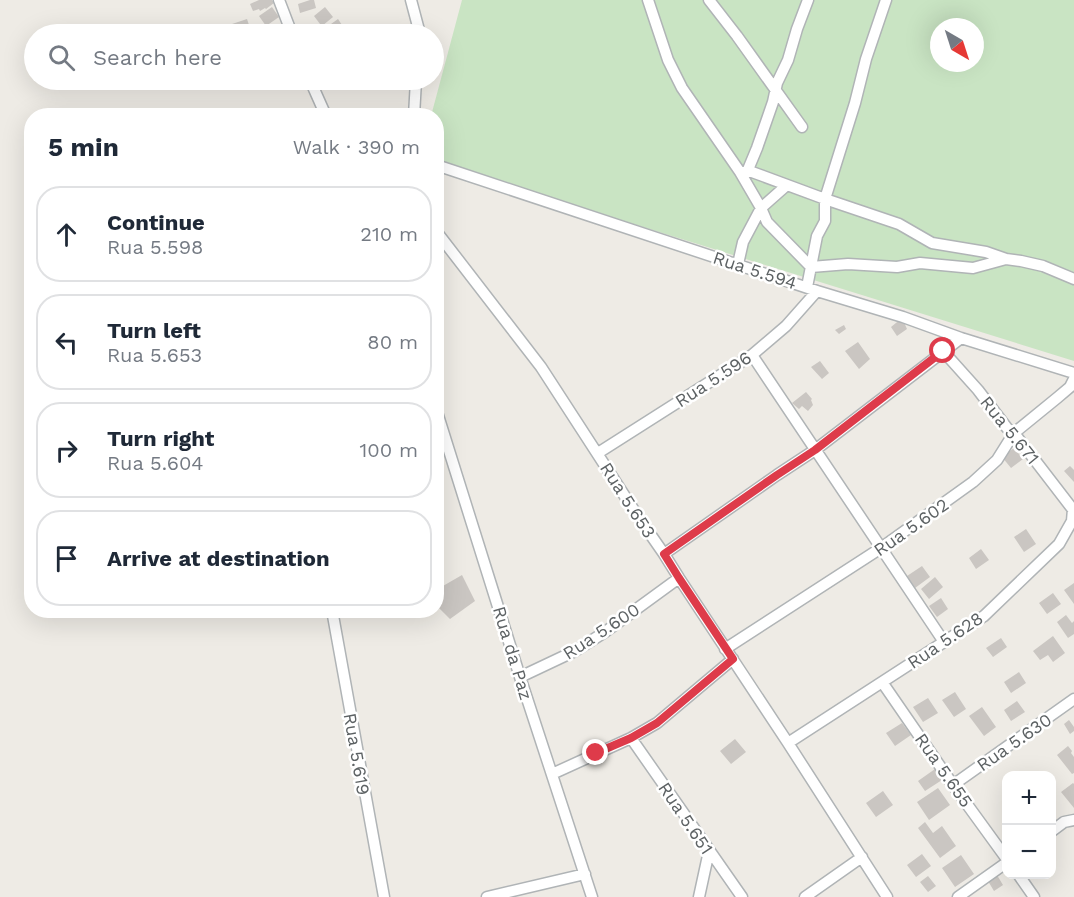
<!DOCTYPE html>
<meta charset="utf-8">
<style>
body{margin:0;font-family:"Work Sans",sans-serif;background:#f6f6f7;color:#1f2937}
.controls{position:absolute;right:18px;bottom:18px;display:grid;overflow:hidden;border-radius:12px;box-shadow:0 6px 24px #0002}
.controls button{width:54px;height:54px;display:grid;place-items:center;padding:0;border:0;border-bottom:2px solid #e0e1e3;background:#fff;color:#1f2937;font:30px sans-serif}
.compass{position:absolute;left:930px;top:18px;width:54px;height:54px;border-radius:50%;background:#fff;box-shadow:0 6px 24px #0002;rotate:141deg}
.stop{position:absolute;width:18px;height:18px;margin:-14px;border:4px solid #de3b4a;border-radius:50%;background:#fff}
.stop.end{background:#de3b4a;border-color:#fff;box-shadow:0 2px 6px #0008}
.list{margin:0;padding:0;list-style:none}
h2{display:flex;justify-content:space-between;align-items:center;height:78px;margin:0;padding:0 24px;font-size:26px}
h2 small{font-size:20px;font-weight:400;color:#747a83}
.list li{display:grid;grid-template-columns:39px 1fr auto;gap:18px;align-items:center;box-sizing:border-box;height:96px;margin:0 12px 12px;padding:0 12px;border:2px solid #e0e1e3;border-radius:24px}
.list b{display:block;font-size:22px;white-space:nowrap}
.list p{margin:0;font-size:20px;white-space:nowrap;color:#747a83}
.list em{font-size:20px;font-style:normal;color:#747a83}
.icon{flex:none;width:33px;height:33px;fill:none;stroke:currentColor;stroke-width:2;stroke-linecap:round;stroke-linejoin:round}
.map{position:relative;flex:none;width:1074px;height:897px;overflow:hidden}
.search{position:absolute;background:#fff;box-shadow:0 6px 24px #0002;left:24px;top:24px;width:420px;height:66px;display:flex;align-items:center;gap:15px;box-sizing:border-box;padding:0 21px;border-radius:33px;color:#747a83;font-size:22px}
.panel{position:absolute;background:#fff;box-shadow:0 6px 24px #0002;left:24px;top:108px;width:420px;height:510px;border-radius:24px}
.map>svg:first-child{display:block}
</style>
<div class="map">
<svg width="1074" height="897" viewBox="0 0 1074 897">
<rect width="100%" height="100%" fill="#eeebe5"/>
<!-- green -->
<path fill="#c9e4c3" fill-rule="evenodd" d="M462 0H1074V361L437 163 436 116H431ZM939 27H975V63H939Z"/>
<!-- building -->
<path fill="#cac6c2" d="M259 0H272L274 3 266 9 265 8 260 11 259 9 253 11 250 4Z
M310 0H314L316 8 300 13 298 4Z
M272 7 279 17 266 26 259 16Z
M325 7 333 17 322 26 324 29 338 19 344 28 335 34H316L313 30 320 24 314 16Z
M247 19 251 31 239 34H232L229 25Z
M436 240 445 252 439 256 436 253Z
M902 318 907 329 897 336 891 327Z
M844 325 846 329 839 334 835 330Z
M858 342 870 359 859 369 845 351Z
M820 361 829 373 822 379 811 367Z
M806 392 812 399 811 400 813 405 808 411 802 406 799 409 792 403Z
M1014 448 1023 459 1011 468 1002 457Z
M1070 466 1074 470V482L1064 471Z
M1026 529 1036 544 1024 552 1014 537Z
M981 549 989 560 976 569 969 558Z
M922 566 930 577 915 588 907 576Z
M462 575 475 601 450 619 436 605V590Z
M935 577 943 587 929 599 921 589Z
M1074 583V604L1064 590Z
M1053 593 1061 604 1047 614 1039 603Z
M941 598 948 609 937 617 929 606Z
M1066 615 1072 623 1074 621V634L1068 638 1057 622Z
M1053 636 1065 653 1053 662 1048 655 1040 660 1033 651Z
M1001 638 1007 647 993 657 986 648Z
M1019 672 1026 683 1011 693 1004 682Z
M955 692 966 709 954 717 942 700Z
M928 698 938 713 923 722 913 707Z
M1017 701 1025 712 1011 721 1004 710Z
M982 707 996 727 984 736 969 716Z
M1069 720 1074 727V731L1070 734 1064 724Z
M902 723 911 735 895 746 886 733Z
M735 739 746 752 731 764 720 751Z
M1068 746 1072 751 1071 753 1074 757V773L1072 774 1057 755Z
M935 769 942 780 925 791 918 781Z
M1073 783 1074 784V808L1061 792Z
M938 788 950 805 929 820 917 802Z
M883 791 893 805 876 817 866 803Z
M925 822 933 833 942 826 956 846 940 858 918 828Z
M922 854 931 866 916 877 907 865Z
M961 855 974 874 955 887 942 868Z
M997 875 1003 885 994 891 988 881Z
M928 876 936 886 928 892 920 882Z"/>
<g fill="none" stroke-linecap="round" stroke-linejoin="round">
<defs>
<path id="minor" d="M279 0 292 34
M411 0 420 34
M648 0 668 60 682 88 740 172 761 208 767 222 811 267 848 264 897 267 920 263 973 268 1006 259
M709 0 737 36 802 127
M310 80 326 116
M414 116 416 80
M436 165 817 291 903 317 961 338 1074 373
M740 172H752L825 199 899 224 932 243 986 252 1006 259 1021 261 1043 266 1074 279
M747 172 757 148 773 102 777 83 788 60 797 29 808 0
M436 231 541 367 639 518 664 554 679 578 788 743 887 897
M738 264 743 242 761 208 787 185
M807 287 817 236 825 221V199L855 103 866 59 886 0
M943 351 978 390 1007 428 1014 433 1074 511
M752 355 944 642
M436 409 520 677 592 897
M598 453 752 355 786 326 817 291
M664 554 777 475 815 450 961 338
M332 610 384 897
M725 649 881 548 973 482 997 460 1014 433 1057 398 1070 387 1074 379
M520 677 575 651 605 632 679 578
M882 682 953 785 1006 858
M631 738 742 897
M788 743 984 616 1059 544 1072 521 1073 509 1074 508
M552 774 631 738 657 723 733 659
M953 785 1074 699
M1052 831 1064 822 1074 820
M1018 874 1034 897
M487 897 585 874
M699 897 709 851
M805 897 862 857
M958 897 1006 863"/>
</defs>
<!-- minor casing -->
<use href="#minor" stroke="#b0b4b6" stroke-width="13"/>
<!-- minor -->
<use href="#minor" stroke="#fff" stroke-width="10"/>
</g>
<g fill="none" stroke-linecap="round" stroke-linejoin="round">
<!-- route -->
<path stroke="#de3b4a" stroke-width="8" d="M596 753 631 738 657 723 733 659 679 578 664 554 777 475 815 450 943 351"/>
</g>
<g text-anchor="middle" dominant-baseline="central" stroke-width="5" stroke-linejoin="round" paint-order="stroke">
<!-- street labels -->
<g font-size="18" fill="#5d6264" stroke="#fff">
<text transform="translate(755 270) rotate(18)">Rua 5.594</text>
<text transform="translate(713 379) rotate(-33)">Rua 5.596</text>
<text transform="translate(1010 430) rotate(51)">Rua 5.671</text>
<text transform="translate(628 500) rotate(57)">Rua 5.653</text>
<text transform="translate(911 527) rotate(-35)">Rua 5.602</text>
<text transform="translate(601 631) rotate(-33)">Rua 5.600</text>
<text transform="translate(945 640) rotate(-34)">Rua 5.628</text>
<text transform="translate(513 653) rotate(73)">Rua da Paz</text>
<text transform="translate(1014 742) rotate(-35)">Rua 5.630</text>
<text transform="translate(357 754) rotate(80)">Rua 5.619</text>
<text transform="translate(944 770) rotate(55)">Rua 5.655</text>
<text transform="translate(686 818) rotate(56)">Rua 5.651</text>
</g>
</g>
</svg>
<div class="controls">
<button>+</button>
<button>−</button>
</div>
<svg class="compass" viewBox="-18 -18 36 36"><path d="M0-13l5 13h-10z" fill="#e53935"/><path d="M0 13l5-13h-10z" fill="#747a83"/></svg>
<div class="stop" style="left:943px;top:351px"></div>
<div class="stop end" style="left:596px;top:753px"></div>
<div class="search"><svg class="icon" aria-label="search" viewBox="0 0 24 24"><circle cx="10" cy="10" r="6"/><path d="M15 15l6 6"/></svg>Search here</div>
<section class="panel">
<h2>5 min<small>Walk · 390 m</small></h2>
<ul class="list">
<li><svg class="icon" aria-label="ahead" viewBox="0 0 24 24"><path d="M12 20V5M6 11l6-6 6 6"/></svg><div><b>Continue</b><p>Rua 5.598</p></div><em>210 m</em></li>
<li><svg class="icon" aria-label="left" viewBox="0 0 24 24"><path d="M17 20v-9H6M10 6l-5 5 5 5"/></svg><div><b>Turn left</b><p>Rua 5.653</p></div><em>80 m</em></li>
<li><svg class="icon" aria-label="right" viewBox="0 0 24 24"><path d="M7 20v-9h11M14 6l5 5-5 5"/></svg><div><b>Turn right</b><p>Rua 5.604</p></div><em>100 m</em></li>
<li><svg class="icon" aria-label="arrive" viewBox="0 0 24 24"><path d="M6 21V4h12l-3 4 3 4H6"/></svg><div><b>Arrive at destination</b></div></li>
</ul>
</section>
</div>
